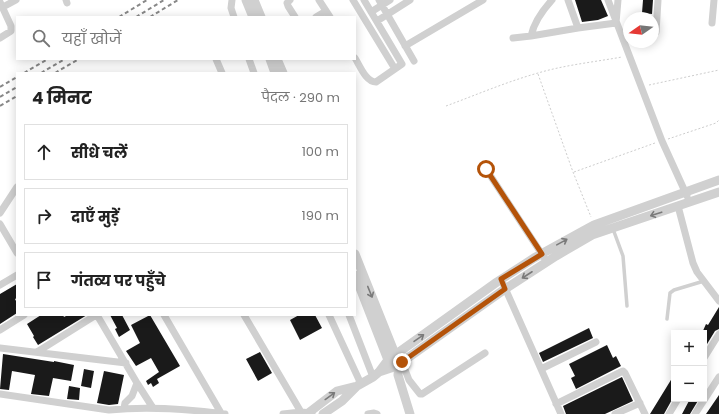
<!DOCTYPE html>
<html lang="hi">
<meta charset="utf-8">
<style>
body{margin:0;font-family:Poppins,"Noto Sans Devanagari",sans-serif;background:#f2f2f2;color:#222}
.controls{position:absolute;right:12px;bottom:12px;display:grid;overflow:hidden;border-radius:0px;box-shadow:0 2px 10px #0003}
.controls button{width:36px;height:36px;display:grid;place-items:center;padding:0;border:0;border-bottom:1px solid #e0e0e0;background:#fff;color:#222;font:20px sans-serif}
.compass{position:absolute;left:623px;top:12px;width:36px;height:36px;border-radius:50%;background:#fff;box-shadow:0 2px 10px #0003;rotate:256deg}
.stop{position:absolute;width:12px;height:12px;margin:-9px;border:3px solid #b45309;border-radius:50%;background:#fff}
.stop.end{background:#b45309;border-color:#fff;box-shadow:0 1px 4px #0008}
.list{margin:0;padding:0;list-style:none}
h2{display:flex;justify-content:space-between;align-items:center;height:52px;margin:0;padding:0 16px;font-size:17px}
h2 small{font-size:13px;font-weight:400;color:#767676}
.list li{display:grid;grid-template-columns:26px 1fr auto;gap:12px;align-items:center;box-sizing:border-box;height:56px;margin:0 8px 8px;padding:0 8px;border:1px solid #e0e0e0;border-radius:0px}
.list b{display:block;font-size:15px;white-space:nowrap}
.list em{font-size:13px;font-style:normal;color:#767676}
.icon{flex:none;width:22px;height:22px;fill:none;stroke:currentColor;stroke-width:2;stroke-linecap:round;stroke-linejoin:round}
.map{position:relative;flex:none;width:719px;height:414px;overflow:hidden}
.search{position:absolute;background:#fff;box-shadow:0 2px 10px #0003;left:16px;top:16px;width:340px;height:44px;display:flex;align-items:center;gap:10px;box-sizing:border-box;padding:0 14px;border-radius:0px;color:#767676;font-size:15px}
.panel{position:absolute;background:#fff;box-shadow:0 2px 10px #0003;left:16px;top:72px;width:340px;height:244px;border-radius:0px}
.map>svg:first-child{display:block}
</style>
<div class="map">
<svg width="719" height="414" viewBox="0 0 719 414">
<rect width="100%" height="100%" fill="#fff"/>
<!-- building -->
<path fill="#1a1a1a" d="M575 0H601L608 16 598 20 582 22Z
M643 0H653L652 14 642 13Z
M17 284V298L15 299 17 303V313L0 324V294Z
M719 307V329L715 331 704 349V333H702L706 324 708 325Z
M41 315H63L64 317 68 315H87L38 345 33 337 34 336 27 324Z
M110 315H122L130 330 119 337 115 329 117 328Z
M150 315 180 366 157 379 159 383 153 387 151 383 148 385 146 381 159 372 151 358 136 366 126 351 140 343 131 325Z
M299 315H315L322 328 300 340 290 320Z
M589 328 593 338 543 362 539 353Z
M607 345 613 358 616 356 621 366 576 389 571 378 575 376 569 364Z
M260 352 272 373 258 381 246 359Z
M3 354 54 362V361L74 365 71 381 53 378 49 396 31 394 35 375 12 371 9 390 0 389Z
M84 369 94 371 91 388 81 386Z
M104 371 124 375 118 404 109 405 97 403Z
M674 375V396L664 414H650Z
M622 377 633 401 605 414H566L563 406Z
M69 386 80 388 79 400 67 399Z
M719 395V414H706Z
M690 399H699L690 414H682Z"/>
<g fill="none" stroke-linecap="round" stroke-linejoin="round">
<!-- path -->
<path stroke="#cdcdcd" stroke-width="1" stroke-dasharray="2 2" stroke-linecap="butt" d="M538 74 573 172 591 217
M649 85 719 70
M446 106C476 95 506 82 538 73 565 65 594 62 622 57
M668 139 716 123 719 120
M574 172 655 143"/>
<!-- service -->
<path stroke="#d0d0d0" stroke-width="3.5" d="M613 229 623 256 627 306
M667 319 670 293 674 290 704 281"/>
<!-- minor -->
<path stroke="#d0d0d0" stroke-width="7" d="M66 0 67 3
M232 0 231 8 234 17
M290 0 287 3 288 6 295 17
M319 0 330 17
M353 0 395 69
M379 0 414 61
M608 0 662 141 687 196
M0 2 11 26V31L0 38
M3 7 16 0
M371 12 390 0
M316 17 326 11
M377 21 410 0
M712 23 714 0
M578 28 616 23 618 0
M656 32 658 0
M531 36 578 28 568 0
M513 38 531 36C534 22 542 11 552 0
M405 46 483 0
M355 58C360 66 366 82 376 82L402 64 364 0
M216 59 222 73
M249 59 254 73
M486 169 547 262
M678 206 693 263 697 272 719 301
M0 213 17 187
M0 224 17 253
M501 279 561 414
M0 285 17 275
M97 315 137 383
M164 315 221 413
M244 315 301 412 312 413
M329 315 361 384
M349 315 373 377
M0 330 24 315
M0 348 126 363
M37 352 96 315
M704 358 719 334
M402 362 409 380 420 394H422L485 353
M541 369 596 342
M0 394 109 410C146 406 188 409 225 414
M556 404 623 371 625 373 645 414
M124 408 125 403 132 396 137 383 153 408
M283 414 301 412
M368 414 374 413 377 414
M615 414 640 403
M669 414 678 399
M695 414 719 377"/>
<!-- tertiary -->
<path stroke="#d0d0d0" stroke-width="9" d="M246 0 253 17
M254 0 261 17
M270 59 275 73
M277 59 283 73
M355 254 399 364 398 375 410 414
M355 275 390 365
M379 372 391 368 402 362 505 289 556 256 592 235 719 192
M307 414 337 391 357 386 373 377 379 372 388 360 497 282 534 258 583 231 594 225 719 180
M323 414 342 401 356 387"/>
<!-- rail -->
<path stroke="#888" stroke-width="2" stroke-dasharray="4 3" stroke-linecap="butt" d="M119 17 147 0
M136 17 164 0
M150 17 178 0
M24 73 48 59
M41 73 65 59
M55 73 79 59
M0 87 17 77
M0 97 17 87
M0 106 17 96"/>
</g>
<!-- one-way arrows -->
<defs><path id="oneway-shaft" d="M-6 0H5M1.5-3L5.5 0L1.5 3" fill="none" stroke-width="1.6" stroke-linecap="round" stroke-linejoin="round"/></defs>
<g stroke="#7a7a7a">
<use href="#oneway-shaft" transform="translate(656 214) rotate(162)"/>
<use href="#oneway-shaft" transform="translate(562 242) rotate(-29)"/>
<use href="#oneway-shaft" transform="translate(527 275) rotate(147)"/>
<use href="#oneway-shaft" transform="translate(370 292) rotate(68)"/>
<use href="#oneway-shaft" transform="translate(419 338) rotate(-35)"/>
<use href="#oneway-shaft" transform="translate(330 396) rotate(-36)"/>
</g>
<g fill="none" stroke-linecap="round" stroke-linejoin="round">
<!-- route -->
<path stroke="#b45309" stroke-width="5" d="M402 362 505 289 501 279 542 254 486 169"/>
</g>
</svg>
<div class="controls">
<button>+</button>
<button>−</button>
</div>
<svg class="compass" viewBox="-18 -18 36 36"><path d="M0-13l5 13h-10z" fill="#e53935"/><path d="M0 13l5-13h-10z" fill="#767676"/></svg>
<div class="stop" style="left:486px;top:169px"></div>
<div class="stop end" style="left:402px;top:362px"></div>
<div class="search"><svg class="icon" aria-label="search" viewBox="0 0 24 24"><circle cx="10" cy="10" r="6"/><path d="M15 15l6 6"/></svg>यहाँ खोजें</div>
<section class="panel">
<h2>4 मिनट<small>पैदल · 290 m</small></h2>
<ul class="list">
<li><svg class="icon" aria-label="ahead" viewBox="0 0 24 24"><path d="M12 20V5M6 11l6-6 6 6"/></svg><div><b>सीधे चलें</b></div><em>100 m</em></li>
<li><svg class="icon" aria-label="right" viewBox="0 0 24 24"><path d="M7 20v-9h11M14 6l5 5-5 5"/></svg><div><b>दाएँ मुड़ें</b></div><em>190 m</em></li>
<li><svg class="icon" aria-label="arrive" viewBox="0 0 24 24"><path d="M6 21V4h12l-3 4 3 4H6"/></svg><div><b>गंतव्य पर पहुँचे</b></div></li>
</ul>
</section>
</div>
